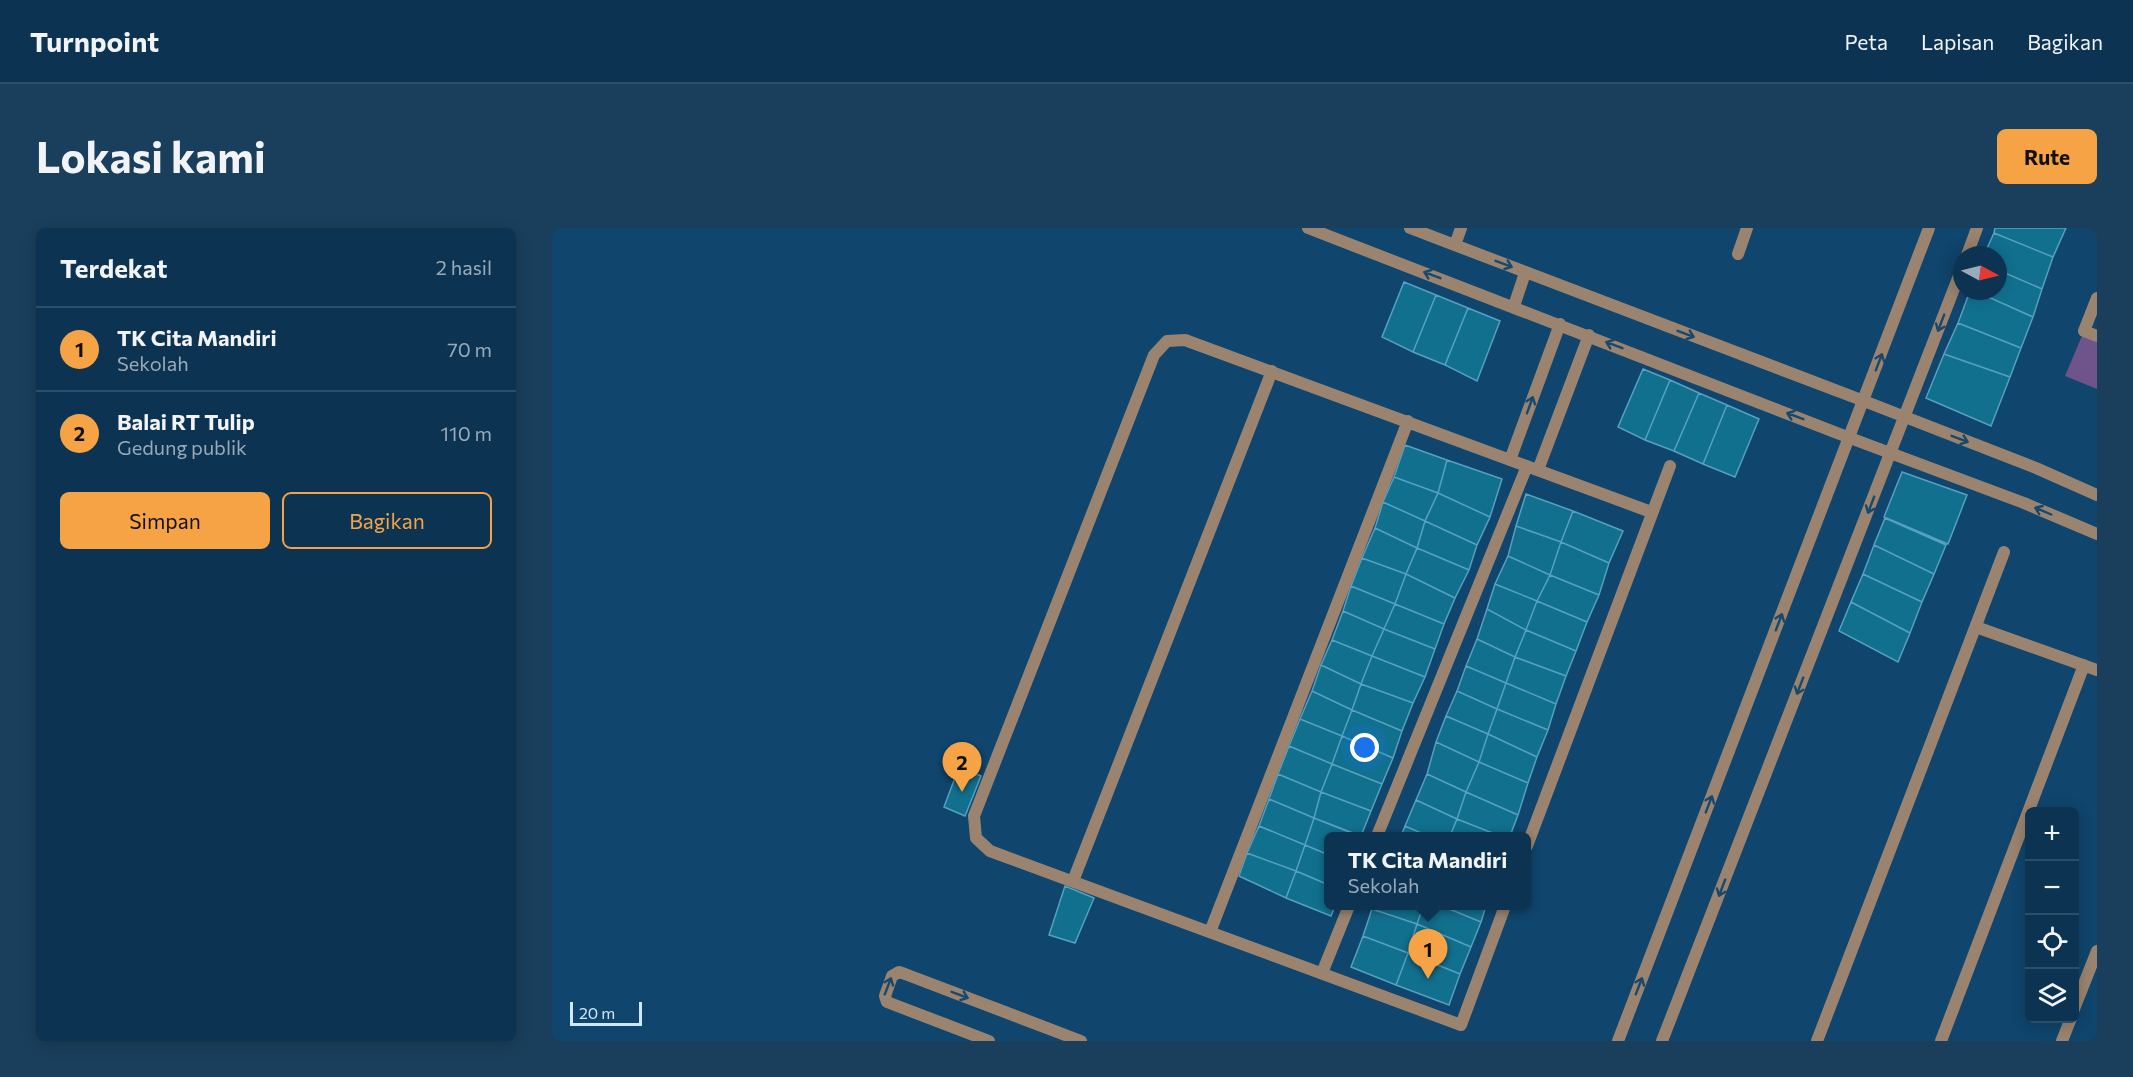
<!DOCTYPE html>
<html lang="id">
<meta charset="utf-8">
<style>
body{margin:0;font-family:Commissioner,sans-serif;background:#1a3f5c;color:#f1f3f6}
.controls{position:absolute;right:18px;bottom:18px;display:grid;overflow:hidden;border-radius:9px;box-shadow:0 3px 15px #0003}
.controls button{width:54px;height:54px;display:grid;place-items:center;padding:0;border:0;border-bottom:2px solid #2c4f69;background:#0c3452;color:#f1f3f6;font:30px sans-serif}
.compass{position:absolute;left:1401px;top:18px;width:54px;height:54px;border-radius:50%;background:#0c3452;box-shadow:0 3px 15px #0003;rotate:97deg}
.scale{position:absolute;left:18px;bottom:15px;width:72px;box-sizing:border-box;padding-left:6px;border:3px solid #d2e7fa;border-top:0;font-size:16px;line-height:21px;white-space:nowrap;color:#d2e7fa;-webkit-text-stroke:4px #10456d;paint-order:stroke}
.you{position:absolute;left:813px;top:520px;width:21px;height:21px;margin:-15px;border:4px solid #fff;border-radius:50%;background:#1a73e8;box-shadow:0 0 0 9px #1a73e833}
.badge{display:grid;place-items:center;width:39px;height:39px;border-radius:50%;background:#f5a345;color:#111;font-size:20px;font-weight:700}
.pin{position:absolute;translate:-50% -50px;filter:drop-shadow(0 2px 3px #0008)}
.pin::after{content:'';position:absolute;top:32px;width:21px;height:18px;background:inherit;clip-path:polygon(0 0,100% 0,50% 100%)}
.popup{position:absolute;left:772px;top:604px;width:207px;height:78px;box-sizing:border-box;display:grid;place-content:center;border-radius:9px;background:#0c3452;filter:drop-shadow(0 2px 4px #0005);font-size:20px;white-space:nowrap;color:#9aaab8}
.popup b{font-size:22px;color:#f1f3f6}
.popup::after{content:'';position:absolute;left:50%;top:100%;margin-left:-12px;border:12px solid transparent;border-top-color:#0c3452}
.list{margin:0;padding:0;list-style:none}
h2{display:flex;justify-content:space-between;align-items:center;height:78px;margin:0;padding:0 24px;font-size:26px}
h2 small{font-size:20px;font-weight:400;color:#9aaab8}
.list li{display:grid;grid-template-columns:39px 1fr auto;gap:18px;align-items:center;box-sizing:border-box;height:84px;padding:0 24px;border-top:2px solid #2c4f69}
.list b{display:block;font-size:22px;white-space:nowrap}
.list p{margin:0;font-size:20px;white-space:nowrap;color:#9aaab8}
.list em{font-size:20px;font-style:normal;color:#9aaab8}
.actions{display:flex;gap:12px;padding:18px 24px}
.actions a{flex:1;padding:14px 0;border:2px solid #f5a345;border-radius:9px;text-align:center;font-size:21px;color:#f5a345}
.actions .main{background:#f5a345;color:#111}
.icon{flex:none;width:33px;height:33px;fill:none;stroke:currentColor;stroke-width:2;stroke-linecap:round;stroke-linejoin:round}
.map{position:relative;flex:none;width:1545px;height:813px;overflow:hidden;border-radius:9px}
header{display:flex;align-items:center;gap:36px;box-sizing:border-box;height:84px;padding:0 30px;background:#0c3452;border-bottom:2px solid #2c4f69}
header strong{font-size:28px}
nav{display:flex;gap:33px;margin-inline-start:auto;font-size:21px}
.intro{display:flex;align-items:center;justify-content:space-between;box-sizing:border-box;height:144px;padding:0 36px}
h1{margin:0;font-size:42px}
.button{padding:15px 27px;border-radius:9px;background:#f5a345;color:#111;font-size:21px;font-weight:700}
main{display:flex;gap:36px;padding:0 36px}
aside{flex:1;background:#0c3452;border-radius:9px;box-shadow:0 3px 15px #0003}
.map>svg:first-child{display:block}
</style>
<header>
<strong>Turnpoint</strong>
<nav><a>Peta</a><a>Lapisan</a><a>Bagikan</a></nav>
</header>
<div class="intro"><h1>Lokasi kami</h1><a class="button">Rute</a></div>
<main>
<aside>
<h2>Terdekat<small>2 hasil</small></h2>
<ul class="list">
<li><span class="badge">1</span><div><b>TK Cita Mandiri</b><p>Sekolah</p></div><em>70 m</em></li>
<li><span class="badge">2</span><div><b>Balai RT Tulip</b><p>Gedung publik</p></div><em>110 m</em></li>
</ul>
<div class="actions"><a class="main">Simpan</a><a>Bagikan</a></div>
</aside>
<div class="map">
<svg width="1545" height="813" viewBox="0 0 1545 813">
<rect width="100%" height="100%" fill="#10456d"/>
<!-- green -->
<path fill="#6f538b" d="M1532 103 1545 108V161L1513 148Z"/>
<!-- building -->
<path fill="#11708e" stroke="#55a1bf" stroke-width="1.5" d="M1443 0H1514L1501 29 1442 5Z
M1442 5 1501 29 1490 61 1446 42V27H1432Z
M1446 42 1490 61 1481 89 1423 63H1446Z
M852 54 884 67 861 124 830 109Z
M1418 63H1423L1481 89 1469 120 1406 95Z
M884 67 916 80 893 137 861 124Z
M916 80 948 93 925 153 893 137Z
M1406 95 1469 120 1458 149 1392 126Z
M1392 126 1458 149 1439 198 1374 170Z
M1091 141 1118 152 1093 212 1066 199Z
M1118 152 1147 165 1122 223 1093 212Z
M1147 165 1175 177 1151 236 1122 223Z
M1175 177 1207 191 1183 249 1151 236Z
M853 217 895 232 886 265 842 249Z
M895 232 950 251 938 289 886 265Z
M1350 244 1415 267 1396 316 1332 289Z
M842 249 886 265 873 293 831 274Z
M886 265 938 289 925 317 873 293Z
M974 266 1021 283 1009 314 964 298Z
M831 274 873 293 865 320 823 300Z
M1021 283 1071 303 1057 335 1009 314Z
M1333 290 1394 317 1382 346 1322 317Z
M873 293 925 317 917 342 865 320Z
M964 298 1009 314 998 347 956 328Z
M823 300 865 320 854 346 810 330Z
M1009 314 1057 335 1047 367 998 347Z
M1322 317 1382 346 1370 374 1311 346Z
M865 320 917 342 903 370 854 346Z
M956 328 998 347 985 373 943 356Z
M810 330 854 346 843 376 799 358Z
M854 346 903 370 892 396 843 376Z
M1311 346 1370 374 1358 405 1299 374Z
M998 347 1047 367 1035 394 985 373Z
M943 356 985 373 974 402 935 381Z
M799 358 843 376 832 401 791 383Z
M985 373 1035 394 1024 423 974 402Z
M1299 374 1358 405 1346 434 1287 403Z
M843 376 892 396 883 421 832 401Z
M935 381 974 402 963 429 925 411Z
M791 383 832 401 820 428 780 412Z
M832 401 883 421 873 449 820 428Z
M974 402 1024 423 1014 448 963 429Z
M925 411 963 429 954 455 914 438Z
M780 412 820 428 809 456 769 437Z
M820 428 873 449 861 475 809 456Z
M963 429 1014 448 1004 476 954 455Z
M769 437 809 456 800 482 760 463Z
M914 438 954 455 945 481 905 463Z
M954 455 1004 476 996 502 945 481Z
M809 456 861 475 850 503 800 482Z
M760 463 800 482 790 508 748 491Z
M905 463 945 481 936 506 894 488Z
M945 481 996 502 985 529 936 506Z
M800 482 850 503 841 530 790 508Z
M894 488 936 506 927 534 884 514Z
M748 491 790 508 780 536 737 518Z
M936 506 985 529 976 555 927 534Z
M790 508 841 530 830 556 780 536Z
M884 514 927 534 914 564 875 546Z
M737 518 780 536 769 564 726 546Z
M927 534 976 555 966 587 914 564Z
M780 536 830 556 819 583 769 564Z
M407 539 429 548 413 588 392 579Z
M726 546 769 564 762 590 717 571Z
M875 546 914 564 905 591 864 572Z
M769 564 819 583 809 608 762 590Z
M914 564 966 587 958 608H948L905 591Z
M717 571 762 590 753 617 707 598Z
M864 572 905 591 898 608H876L853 598Z
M762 590 807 608H777V627L753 617Z
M905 591 948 608H898Z
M707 598 753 617 744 643 695 625Z
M853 598 876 608H849Z
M753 617 777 627V657L744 643Z
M695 625 744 643 734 670 687 648Z
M744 643 777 657V678H783L779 688 734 670Z
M513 658 542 670 523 715 497 707Z
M821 678H871L865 696 820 681Z
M871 678H890L929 694 919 719 865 696Z
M890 678H934L929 694Z
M820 681 865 696 856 725 811 708Z
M865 696 919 719 908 746 856 725Z
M811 708 856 725 844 757 799 739Z
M856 725 908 746 897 777 844 757Z"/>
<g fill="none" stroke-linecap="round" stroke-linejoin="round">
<!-- street -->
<path stroke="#9b846f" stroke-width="12" d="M756 0 1298 210 1472 275 1545 306
M858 0 1312 173 1484 240 1545 267
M903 17 909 0
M1186 26 1195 0
M1415 27 1425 0
M1545 70 1532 103 1545 108
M962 78 973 45
M958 232 1008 96
M986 242 1037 107
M1424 399 1545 442
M825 608 975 238
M975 618 1118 238
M521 653 720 143
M953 678 909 797 438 623 424 610 422 588 602 127 615 113 633 112 1099 284
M658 704 856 193
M770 745 797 678
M1522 781 1545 723
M437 813 335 774 333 768 340 748 347 744 353 746 529 813
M1066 813 1377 0
M1110 813 1410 40
M1265 813 1452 324
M1389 813 1532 437
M1510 813 1519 790"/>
</g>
<!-- one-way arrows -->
<defs><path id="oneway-shaft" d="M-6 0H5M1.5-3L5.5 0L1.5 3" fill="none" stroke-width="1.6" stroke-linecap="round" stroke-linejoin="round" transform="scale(1.5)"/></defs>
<g stroke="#17486d">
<use href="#oneway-shaft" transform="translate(952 36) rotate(21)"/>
<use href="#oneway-shaft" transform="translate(880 47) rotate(-159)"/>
<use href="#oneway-shaft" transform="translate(1389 95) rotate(111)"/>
<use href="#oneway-shaft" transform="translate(1134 106) rotate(21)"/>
<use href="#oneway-shaft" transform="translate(1062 117) rotate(-159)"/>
<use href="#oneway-shaft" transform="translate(1327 134) rotate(-69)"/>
<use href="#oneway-shaft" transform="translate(978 177) rotate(-70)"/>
<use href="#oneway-shaft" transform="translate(1243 188) rotate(-159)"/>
<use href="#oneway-shaft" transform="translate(1408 211) rotate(21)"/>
<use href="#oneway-shaft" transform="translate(1319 277) rotate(111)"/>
<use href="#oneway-shaft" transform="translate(1491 283) rotate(-157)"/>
<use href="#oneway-shaft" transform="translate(1227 394) rotate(-69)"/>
<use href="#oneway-shaft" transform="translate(1248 458) rotate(111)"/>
<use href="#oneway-shaft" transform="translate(1157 576) rotate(-69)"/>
<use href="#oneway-shaft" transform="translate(1170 660) rotate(111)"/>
<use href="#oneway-shaft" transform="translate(336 758) rotate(-69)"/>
<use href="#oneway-shaft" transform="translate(1087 758) rotate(-69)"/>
<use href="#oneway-shaft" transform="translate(408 767) rotate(21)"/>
</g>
</svg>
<div class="controls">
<button>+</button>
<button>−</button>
<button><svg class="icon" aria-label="locate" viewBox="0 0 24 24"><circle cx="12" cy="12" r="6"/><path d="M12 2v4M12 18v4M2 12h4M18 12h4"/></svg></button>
<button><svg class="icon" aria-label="layers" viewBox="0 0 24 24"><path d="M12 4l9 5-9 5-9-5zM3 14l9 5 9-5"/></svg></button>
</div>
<svg class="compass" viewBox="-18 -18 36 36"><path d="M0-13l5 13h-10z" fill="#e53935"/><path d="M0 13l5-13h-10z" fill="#9aaab8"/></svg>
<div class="scale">20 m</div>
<div class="you"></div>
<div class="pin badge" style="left:876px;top:751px">1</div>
<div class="popup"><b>TK Cita Mandiri</b>Sekolah</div>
<div class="pin badge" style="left:410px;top:564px">2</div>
</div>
</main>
